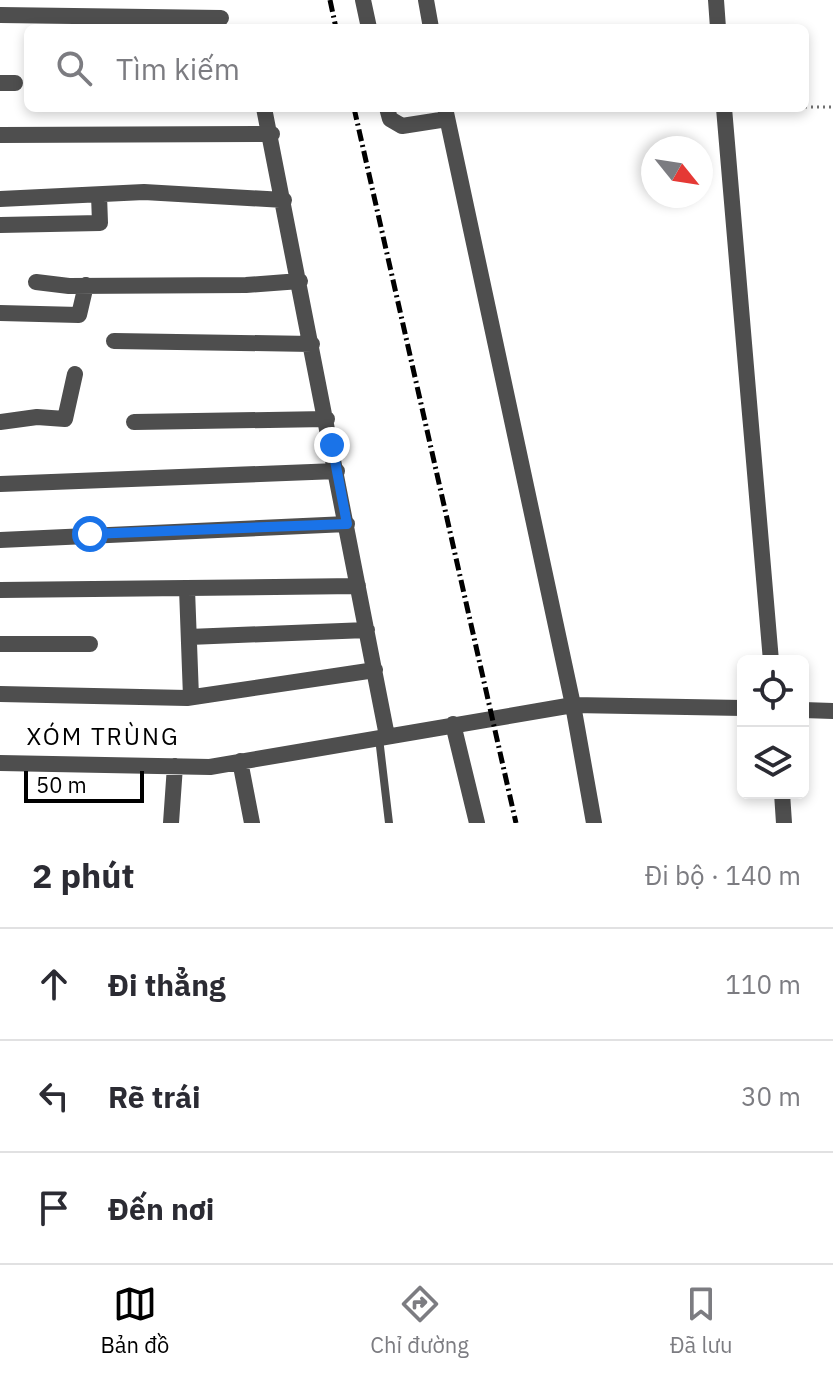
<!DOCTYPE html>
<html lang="vi">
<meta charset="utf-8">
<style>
body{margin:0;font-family:"IBM Plex Sans",sans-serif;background:#f2f2f3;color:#2b2b33}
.controls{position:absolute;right:24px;bottom:24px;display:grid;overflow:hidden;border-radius:12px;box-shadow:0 4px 12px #0003}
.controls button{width:72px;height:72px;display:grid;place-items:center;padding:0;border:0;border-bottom:2px solid #e1e1e2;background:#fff;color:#2b2b33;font:40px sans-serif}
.compass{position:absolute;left:641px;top:136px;width:72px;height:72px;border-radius:50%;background:#fff;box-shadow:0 4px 12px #0003;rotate:120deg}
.scale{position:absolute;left:24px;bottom:20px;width:120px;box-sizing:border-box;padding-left:8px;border:4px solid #000;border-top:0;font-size:22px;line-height:28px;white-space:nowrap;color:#000;-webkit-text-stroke:6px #fff;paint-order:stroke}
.stop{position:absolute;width:24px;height:24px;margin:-18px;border:6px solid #1a73e8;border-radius:50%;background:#fff}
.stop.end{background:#1a73e8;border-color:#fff;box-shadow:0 2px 8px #0008}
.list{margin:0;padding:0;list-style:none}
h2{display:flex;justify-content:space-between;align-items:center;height:104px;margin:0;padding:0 32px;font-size:34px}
h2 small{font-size:26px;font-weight:400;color:#7c7c81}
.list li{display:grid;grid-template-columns:52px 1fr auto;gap:24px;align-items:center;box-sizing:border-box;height:112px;padding:0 32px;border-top:2px solid #e1e1e2}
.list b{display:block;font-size:30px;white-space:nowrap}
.list em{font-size:26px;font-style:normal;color:#7c7c81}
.icon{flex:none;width:44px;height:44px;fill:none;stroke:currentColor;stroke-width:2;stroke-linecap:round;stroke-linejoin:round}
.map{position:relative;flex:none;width:833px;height:823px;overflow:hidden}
.search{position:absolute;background:#fff;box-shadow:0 4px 12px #0003;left:24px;right:24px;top:24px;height:88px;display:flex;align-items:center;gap:20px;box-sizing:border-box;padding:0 28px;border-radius:12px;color:#7c7c81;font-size:30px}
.sheet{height:440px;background:#fff}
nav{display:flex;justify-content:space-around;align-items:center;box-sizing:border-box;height:112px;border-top:2px solid #e1e1e2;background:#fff;font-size:22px;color:#7c7c81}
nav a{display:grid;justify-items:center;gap:4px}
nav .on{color:#000}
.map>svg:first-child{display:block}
</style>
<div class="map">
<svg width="833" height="823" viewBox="0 0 833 823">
<rect width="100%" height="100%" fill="#fff"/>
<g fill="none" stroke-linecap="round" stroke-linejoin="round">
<!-- path -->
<path stroke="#707070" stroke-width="3" stroke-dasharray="2 4" stroke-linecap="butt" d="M805 107H833
M739 108H751"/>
<!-- service -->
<path stroke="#4e4e4e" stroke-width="8" d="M379 738 389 823"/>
<!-- minor -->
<path stroke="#4e4e4e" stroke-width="16" d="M363 0 369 28
M426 0 431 28
M716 0 718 28
M0 15 221 18
M0 83H15
M264 108 387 736
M387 108 390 119 402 126 447 119
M445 108 573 705 594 823
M724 108 771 661
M0 135 272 134
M0 199 144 192 284 200
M0 225 100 223 99 195
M36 282 69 286 246 285 300 281
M0 313 79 315 86 285
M114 341 312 344
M0 422 37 417 65 419 75 374
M134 422 327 419
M0 484 337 471
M0 540 347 524
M187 589 191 697
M0 590 358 586
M189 637 367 630
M0 644H90
M0 694 187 698 375 670
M803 710 833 711
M453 724 477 823
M240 761 252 823
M0 763 210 767 573 705 743 708
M782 793 784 823
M171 823 175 766"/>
<!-- rail -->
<path stroke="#000" stroke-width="5" stroke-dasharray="12 4 2 4" stroke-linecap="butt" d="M330 0 336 28
M354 108 516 823"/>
</g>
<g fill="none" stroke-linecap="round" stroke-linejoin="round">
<!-- route -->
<path stroke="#1a73e8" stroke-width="10" d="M90 534 347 524 332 445"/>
</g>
<g text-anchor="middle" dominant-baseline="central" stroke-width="8" stroke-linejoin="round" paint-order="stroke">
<!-- neighbourhood labels -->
<g font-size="24" letter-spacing="2" fill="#000" stroke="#fff">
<text x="103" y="736">XÓM TRÙNG</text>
</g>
</g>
</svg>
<div class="controls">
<button><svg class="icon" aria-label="locate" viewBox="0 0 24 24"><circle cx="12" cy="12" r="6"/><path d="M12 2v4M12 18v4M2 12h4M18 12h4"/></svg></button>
<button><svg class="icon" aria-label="layers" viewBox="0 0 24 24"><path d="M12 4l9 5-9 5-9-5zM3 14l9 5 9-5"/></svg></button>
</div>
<svg class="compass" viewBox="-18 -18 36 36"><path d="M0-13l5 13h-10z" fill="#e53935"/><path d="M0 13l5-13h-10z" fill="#7c7c81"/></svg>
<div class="scale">50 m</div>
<div class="stop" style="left:90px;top:534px"></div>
<div class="stop end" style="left:332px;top:445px"></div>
<div class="search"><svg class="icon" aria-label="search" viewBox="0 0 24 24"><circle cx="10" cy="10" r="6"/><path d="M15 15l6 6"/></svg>Tìm kiếm</div>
</div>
<section class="sheet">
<h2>2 phút<small>Đi bộ · 140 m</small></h2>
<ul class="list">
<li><svg class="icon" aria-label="ahead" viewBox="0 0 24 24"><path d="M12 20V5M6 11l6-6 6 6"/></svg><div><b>Đi thẳng</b></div><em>110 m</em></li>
<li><svg class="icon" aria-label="left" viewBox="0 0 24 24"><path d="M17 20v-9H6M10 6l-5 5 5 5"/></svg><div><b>Rẽ trái</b></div><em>30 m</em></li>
<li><svg class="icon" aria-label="arrive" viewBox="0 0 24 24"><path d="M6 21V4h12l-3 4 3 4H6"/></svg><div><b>Đến nơi</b></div></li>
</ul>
</section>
<nav>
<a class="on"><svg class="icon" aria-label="map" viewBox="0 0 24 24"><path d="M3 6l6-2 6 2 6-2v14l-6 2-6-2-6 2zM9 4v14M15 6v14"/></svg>Bản đồ</a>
<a><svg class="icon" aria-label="directions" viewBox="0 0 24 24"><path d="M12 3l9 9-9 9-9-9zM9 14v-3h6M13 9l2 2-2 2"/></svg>Chỉ đường</a>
<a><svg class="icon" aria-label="saved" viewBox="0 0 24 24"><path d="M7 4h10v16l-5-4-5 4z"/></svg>Đã lưu</a>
</nav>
